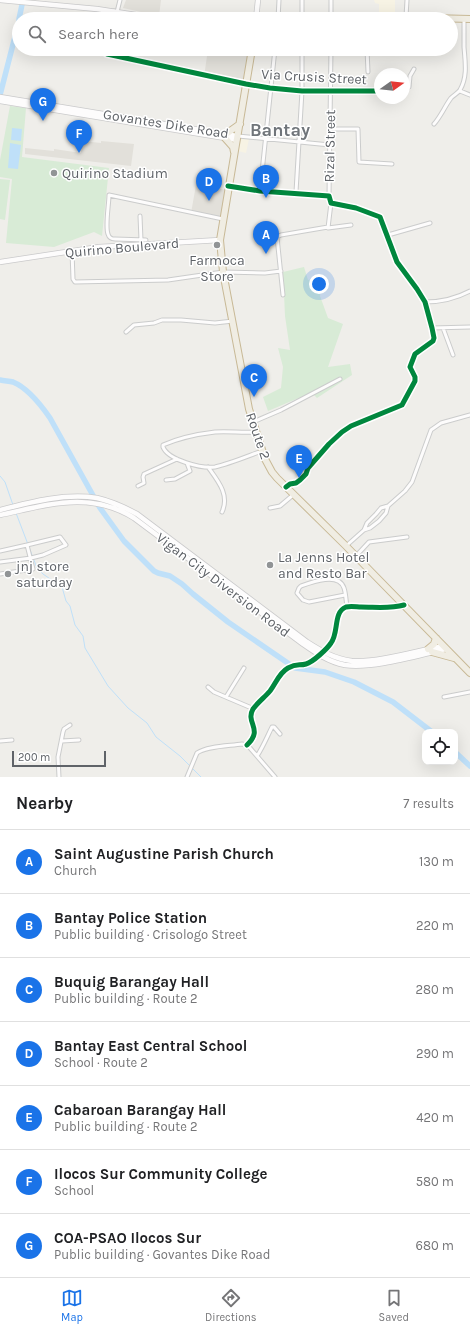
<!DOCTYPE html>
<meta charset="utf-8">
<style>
body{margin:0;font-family:Karla,sans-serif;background:#f2f2f2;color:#202124}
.controls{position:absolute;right:12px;bottom:12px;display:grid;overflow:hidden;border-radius:8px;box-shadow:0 4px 16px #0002}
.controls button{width:36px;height:36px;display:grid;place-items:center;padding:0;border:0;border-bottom:1px solid #e0e0e0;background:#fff;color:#202124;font:20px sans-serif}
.compass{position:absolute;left:374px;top:68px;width:36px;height:36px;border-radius:50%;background:#fff;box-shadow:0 4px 16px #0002;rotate:75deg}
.scale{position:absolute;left:12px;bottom:10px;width:94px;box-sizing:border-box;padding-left:4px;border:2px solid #5f6368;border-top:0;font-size:11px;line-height:14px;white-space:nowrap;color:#5f6368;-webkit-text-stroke:3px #fff;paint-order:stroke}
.you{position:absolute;left:319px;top:284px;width:14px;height:14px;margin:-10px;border:3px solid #fff;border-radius:50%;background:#1a73e8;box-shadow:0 0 0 6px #1a73e833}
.badge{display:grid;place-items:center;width:26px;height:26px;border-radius:50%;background:#1a73e8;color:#fff;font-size:13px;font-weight:700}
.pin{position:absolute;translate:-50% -33px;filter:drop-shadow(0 1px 2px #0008)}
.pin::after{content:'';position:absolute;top:21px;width:14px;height:12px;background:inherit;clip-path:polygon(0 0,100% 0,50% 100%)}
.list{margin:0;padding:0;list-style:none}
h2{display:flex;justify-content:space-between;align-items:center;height:52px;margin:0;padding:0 16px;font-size:17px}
h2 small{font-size:13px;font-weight:400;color:#757577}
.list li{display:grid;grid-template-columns:26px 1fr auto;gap:12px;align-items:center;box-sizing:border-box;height:64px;padding:0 16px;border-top:1px solid #e0e0e0}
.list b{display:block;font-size:15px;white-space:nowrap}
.list p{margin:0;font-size:13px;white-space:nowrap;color:#757577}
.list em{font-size:13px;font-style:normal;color:#757577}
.icon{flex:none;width:22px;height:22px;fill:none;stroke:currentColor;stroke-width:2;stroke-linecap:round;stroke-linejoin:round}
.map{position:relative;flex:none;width:470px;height:777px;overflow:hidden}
.search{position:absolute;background:#fff;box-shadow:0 4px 16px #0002;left:12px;right:12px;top:12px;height:44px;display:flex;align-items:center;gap:10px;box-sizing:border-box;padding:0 14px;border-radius:22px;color:#757577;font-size:15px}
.sheet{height:500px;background:#fff}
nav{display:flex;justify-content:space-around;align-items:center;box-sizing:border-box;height:56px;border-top:1px solid #e0e0e0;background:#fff;font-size:11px;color:#757577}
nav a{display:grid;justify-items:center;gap:2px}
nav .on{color:#1a73e8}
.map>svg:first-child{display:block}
</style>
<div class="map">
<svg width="470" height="777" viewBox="0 0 470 777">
<rect width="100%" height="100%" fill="#efeeea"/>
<!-- commercial -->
<path fill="#f7f3e4" d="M374 0H395V12H379V4L375 3Z
M241 138 249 139 246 153 238 151Z"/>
<!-- education -->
<path fill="#e2e0da" d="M126 0H161L159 16 123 8Z
M208 49H250L245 84 204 77Z
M82 141 101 143V141L134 144 131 166 25 154V148L54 151V149L81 153Z
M196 185 227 190 222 220 191 213Z"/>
<!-- green -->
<path fill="#d8ebd6" d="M10 106 26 108 22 157 109 168 102 236 94 232 54 247 6 243 12 179 0 177V160Z
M0 179 10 180 5 220 0 219Z
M304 267 308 280 322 277 320 296 328 318 343 324 328 367 350 364 352 375 317 398 312 393 294 400 268 411 263 397 281 388 283 367 278 348 290 350 285 316 283 272Z"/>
<!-- water -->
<path fill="#bfe0f9" d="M12 128 22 129 21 141 11 140Z
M10 143 21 145 18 169 8 168Z"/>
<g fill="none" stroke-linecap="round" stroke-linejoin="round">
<!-- stream -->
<path stroke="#bfe0f9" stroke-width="1" d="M0 476 5 482 13 505
M16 513 37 568 43 574 62 587 66 601 70 606 75 625 83 636 85 648 108 686 128 708 147 723 156 737 180 756 201 777"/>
<!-- river -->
<path stroke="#bfe0f9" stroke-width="5.5" d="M19 19 23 0
M0 95 19 21
M0 380C4 381 9 381 13 382 28 388 41 405 50 418L100 508 124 541 154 571 158 573 170 576 182 584 193 594 228 622 295 668 325 672 354 682 393 702 432 732
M455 752 470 766"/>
<defs>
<path id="street" d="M302 0V19
M331 0V19
M117 12 120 0
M406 17 407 0
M113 19 114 11
M278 19 279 0
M108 49 107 54 246 84 270 88 302 91H380
M367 49 368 72
M404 89 409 87 410 76 414 69
M460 91 470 95
M434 124C441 116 445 106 451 98 454 95 458 93 460 90 468 76 465 61 464 47 464 37 464 28 464 19
M330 129H358L359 162 392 164
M238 136 330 145
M228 186 260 191 329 196 331 203 356 208 380 217 397 262 417 289 425 302 432 328 434 338 433 341 415 354 410 367 415 377V381L402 405 351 426 342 432 329 444 308 468 306 474 300 480 296 483 290 484 286 487
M260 191 275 49
M296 192 302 91V49
M329 196 331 49
M331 203 328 228 351 225
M140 216 141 240
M388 235 430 223
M146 240 115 239C112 239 109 238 108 234 105 226 109 204 109 195L223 219
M72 251 73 279 75 282 168 280 223 272 265 273 281 271
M283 295 277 237 281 235 328 227
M425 302C442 302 455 299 470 291
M432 328 470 327
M443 328 453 355
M126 332 134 325 154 323 162 320H181L215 323 233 321
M253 422 281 410 340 379
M256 432C242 433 229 431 215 432 198 434 179 438 163 445V447C168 460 202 469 215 467 229 464 248 456 262 451
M208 467C218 481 230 495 222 512
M166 480 175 479 190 471 187 463
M138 486 144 483 143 477 144 474 177 459
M270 508 280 506 293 495
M364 530 367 523 376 514 381 508 388 506 405 491 412 482 431 430 441 423 470 415
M346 546 364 530 370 528 379 521 386 513 388 506
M0 551 27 545 60 537 66 545 43 555 31 558 0 562
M356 556 369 542 407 537
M0 574 33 569 27 545
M345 595 309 602 303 600 297 593 299 588 301 586C312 582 339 572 344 588 346 594 346 601 347 607
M208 687 214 692 254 709
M226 697 244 668
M444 697 470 692
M0 741 12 740
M62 741 79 740
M247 745C264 729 245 723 253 709 258 702 265 697 270 691 276 683 279 673 288 668 297 663 299 666 306 664 313 662 327 649 331 643 339 633 333 612 346 607 351 606 357 607 361 607 376 607 390 609 404 605
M257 756C263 747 267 737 272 727H274L280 734
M59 777 58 757 63 732 64 729 70 725
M187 777 197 753C207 746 229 746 242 744L247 745 250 748 275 777"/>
<path id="secondary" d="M0 0 97 9 162 19
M256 19 258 0
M0 97 237 136
M0 101 237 140
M0 262 99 247 220 240
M0 510C31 502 65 493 97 498 110 501 124 507 137 514L307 642C321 651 335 659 352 661 377 663 417 651 443 646
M0 515C48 505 89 490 134 518L303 644C316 653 329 662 345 665 373 669 418 655 446 649"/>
<path id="highway" d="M352 19 392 17 470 19
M252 49 220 240 223 272 249 409 265 459 272 472 277 478 345 545 470 673
M226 134 240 124
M225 138 233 147 234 152
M428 649 434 644 436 638
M432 652 454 658"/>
</defs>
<!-- street casing -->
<use href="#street" stroke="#cbcccc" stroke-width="5"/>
<!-- secondary casing -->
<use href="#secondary" stroke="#cacacb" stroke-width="6"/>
<!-- highway casing -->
<use href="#highway" stroke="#c8b996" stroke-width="8"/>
<!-- street -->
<use href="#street" stroke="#fdfcfc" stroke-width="3"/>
<!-- secondary -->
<use href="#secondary" stroke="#fdfcfc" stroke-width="4.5"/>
<!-- highway -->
<use href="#highway" stroke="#f0ede3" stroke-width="6"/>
<defs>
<path id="cycleway" d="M108 49 107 54 246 84 270 88 302 91H380
M228 186 260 191 329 196 331 203 356 208 380 217 397 262 417 289 425 302 432 328 434 338 433 341 415 354 410 367 415 377V381L402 405 351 426 342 432 329 444 308 468 306 474 300 480 296 483 290 484 286 487
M247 745C264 729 245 723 253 709 258 702 265 697 270 691 276 683 279 673 288 668 297 663 299 666 306 664 313 662 327 649 331 643 339 633 333 612 346 607 351 606 357 607 361 607 376 607 390 609 404 605"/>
</defs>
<!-- cycleway casing -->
<use href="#cycleway" stroke="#fff" stroke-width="8"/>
<!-- cycleway -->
<use href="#cycleway" stroke="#00873e" stroke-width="5"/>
</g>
<!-- markers -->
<g fill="#919496" stroke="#fff" stroke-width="1.5">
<circle cx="54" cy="173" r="4"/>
<circle cx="217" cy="245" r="4"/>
<circle cx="270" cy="565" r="4"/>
<circle cx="8" cy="574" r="4"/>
</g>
<g text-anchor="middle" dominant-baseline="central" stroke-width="3" stroke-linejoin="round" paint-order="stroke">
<!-- street labels -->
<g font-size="14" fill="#5f6368" stroke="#fff">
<text transform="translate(314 77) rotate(3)">Via Crusis Street</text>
<text transform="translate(166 124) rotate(9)">Govantes Dike Road</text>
<text transform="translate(330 146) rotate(-89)">Rizal Street</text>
<text transform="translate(122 248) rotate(-5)">Quirino Boulevard</text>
<text transform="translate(258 436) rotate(71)">Route 2</text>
<text transform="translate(223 585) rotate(37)">Vigan City Diversion Road</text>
</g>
<!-- poi labels -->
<g font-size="14" fill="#5f6368" stroke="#fff" text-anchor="start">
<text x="62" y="173">Quirino Stadium</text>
<text x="217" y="260" text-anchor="middle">Farmoca<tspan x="217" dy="16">Store</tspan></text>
<text x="278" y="557">La Jenns Hotel<tspan x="278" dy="16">and Resto Bar</tspan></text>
<text x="16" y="566">jnj store<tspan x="16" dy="16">saturday</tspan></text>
</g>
<!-- district labels -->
<g font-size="18" font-weight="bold" fill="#70757a" stroke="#fff">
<text x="280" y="130">Bantay</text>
</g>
</g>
</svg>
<div class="controls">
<button><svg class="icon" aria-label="locate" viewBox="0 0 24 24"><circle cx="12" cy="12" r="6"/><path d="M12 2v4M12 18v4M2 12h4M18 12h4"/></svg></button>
</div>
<svg class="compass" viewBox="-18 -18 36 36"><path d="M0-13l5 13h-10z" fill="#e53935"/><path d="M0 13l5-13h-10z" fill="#757577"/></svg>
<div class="scale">200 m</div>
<div class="you"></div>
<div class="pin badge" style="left:266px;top:254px">A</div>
<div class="pin badge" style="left:266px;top:198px">B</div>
<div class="pin badge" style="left:254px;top:397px">C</div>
<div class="pin badge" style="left:209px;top:201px">D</div>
<div class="pin badge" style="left:299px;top:478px">E</div>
<div class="pin badge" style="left:79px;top:153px">F</div>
<div class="pin badge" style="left:43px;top:121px">G</div>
<div class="search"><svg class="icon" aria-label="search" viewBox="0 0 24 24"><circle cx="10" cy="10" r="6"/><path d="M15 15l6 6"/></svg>Search here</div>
</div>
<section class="sheet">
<h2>Nearby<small>7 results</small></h2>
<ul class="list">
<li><span class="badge">A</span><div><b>Saint Augustine Parish Church</b><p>Church</p></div><em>130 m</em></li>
<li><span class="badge">B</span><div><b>Bantay Police Station</b><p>Public building · Crisologo Street</p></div><em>220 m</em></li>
<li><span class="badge">C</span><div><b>Buquig Barangay Hall</b><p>Public building · Route 2</p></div><em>280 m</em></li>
<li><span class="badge">D</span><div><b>Bantay East Central School</b><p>School · Route 2</p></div><em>290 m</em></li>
<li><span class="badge">E</span><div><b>Cabaroan Barangay Hall</b><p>Public building · Route 2</p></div><em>420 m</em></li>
<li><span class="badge">F</span><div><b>Ilocos Sur Community College</b><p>School</p></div><em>580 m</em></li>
<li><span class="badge">G</span><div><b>COA-PSAO Ilocos Sur</b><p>Public building · Govantes Dike Road</p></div><em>680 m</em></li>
</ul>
</section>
<nav>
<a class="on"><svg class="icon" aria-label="map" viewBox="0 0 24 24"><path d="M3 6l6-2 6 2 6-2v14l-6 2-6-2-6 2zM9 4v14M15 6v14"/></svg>Map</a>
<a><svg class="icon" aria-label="directions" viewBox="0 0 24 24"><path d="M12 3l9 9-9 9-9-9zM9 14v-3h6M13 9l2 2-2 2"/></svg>Directions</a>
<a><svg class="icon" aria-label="saved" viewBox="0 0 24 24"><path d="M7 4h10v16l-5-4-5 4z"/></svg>Saved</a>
</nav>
